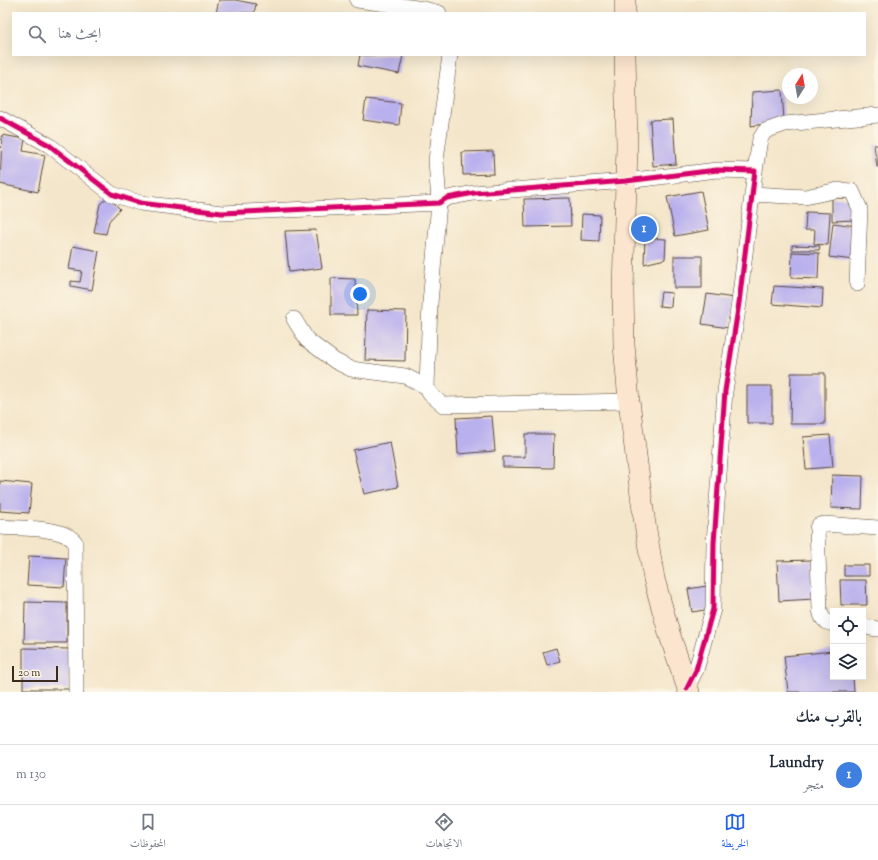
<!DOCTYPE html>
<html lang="ar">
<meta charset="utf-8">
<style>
body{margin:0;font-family:"Sorts Mill Goudy",Amiri,serif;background:#f6f6f7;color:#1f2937;direction:rtl}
.controls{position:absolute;right:12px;bottom:12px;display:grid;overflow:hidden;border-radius:0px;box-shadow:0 4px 16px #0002}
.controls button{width:36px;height:36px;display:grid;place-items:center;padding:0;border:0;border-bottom:1px solid #e0e1e3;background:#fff;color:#1f2937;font:20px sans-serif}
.compass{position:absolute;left:782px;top:68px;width:36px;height:36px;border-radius:50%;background:#fff;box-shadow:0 4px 16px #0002;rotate:11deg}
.scale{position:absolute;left:12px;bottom:10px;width:46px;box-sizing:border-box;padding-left:4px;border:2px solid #3b2a1e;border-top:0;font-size:11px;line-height:14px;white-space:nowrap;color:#3b2a1e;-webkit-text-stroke:3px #fcf5e5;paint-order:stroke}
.you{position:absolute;left:360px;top:294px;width:14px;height:14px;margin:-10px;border:3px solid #fff;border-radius:50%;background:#1a73e8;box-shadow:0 0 0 6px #1a73e833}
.badge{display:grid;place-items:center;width:26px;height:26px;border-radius:50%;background:#2563eb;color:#fff;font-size:13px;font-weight:700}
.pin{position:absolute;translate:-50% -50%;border:2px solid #fff;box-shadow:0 1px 4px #0006}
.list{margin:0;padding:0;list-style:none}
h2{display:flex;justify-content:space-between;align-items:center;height:52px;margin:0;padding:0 16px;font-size:17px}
h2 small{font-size:13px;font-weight:400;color:#747a83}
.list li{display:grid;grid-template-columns:26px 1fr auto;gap:12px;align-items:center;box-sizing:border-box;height:60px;padding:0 16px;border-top:1px solid #e0e1e3}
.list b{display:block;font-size:15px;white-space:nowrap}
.list p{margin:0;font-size:13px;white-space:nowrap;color:#747a83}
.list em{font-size:13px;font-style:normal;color:#747a83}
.icon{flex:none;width:22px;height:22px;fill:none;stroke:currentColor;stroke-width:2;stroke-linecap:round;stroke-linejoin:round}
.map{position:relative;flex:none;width:878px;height:692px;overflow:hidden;direction:ltr}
.search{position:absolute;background:#fff;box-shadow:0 4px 16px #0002;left:12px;right:12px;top:12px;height:44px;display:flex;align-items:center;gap:10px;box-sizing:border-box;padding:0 14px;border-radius:0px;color:#747a83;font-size:15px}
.sheet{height:112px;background:#fff}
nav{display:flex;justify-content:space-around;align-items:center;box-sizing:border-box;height:56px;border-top:1px solid #e0e1e3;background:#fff;font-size:11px;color:#747a83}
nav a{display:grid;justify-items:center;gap:2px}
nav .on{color:#2563eb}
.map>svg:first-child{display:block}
</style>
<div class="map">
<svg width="878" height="692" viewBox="0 0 878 692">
<rect width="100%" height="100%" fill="#fcf5e5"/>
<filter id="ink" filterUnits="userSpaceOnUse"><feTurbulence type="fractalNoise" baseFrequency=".025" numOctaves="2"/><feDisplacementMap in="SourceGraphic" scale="8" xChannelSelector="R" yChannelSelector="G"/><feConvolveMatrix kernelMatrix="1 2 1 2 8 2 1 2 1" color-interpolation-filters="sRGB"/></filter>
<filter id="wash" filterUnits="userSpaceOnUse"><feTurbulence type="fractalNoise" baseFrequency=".012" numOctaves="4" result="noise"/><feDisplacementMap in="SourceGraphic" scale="16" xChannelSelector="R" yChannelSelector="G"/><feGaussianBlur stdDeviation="0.9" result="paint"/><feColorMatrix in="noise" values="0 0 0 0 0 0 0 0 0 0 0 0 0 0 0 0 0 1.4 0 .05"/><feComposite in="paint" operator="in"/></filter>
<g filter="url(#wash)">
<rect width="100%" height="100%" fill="#f4e6ca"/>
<g id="blocks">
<!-- building -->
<path fill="#b9b0ee" d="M219 0H235L256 4 254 13H216Z
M360 55H403L399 74 358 66Z
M782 90 784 121 751 126 752 92Z
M366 99 401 103 399 125 363 120Z
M673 119 676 164 653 166 650 120Z
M2 135 25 139 23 151 45 155 38 192 0 184Z
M874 145H878V167H877Z
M493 151 494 174 463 175 462 152Z
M701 191 709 230 675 236 667 197Z
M108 197 120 209 109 221 106 234 94 232 100 204Z
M570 198 571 226 525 227 524 199Z
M832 198H854L855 220 832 221Z
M806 212 830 213 828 245 814 244 815 230H805Z
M582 214 600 215 599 241 581 240Z
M833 223 857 226 854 260 829 257Z
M316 230 322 268 289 272 285 231Z
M645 238 666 239 665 259 644 264Z
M792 245 820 246 819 250H792Z
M73 246 99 251 92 290 71 286V281L80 282 82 271 69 269Z
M792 252 819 253 818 279 791 278Z
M674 256H702V288H674Z
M331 278 355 279 357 315H331Z
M774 286 823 289 822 308 772 304Z
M661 292 672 293 671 307 659 306Z
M707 294 734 298 729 328 702 324Z
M367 310 406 311 405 361 365 360Z
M791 373H825V424H790Z
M747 386H772V423H747Z
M492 416 495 451 458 454 456 418Z
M525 434H554L553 468 503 467V457H525Z
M830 435 833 467 806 469 803 437Z
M390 442 398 487 364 494 353 450Z
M832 475 863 476 862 509 831 508Z
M0 481 32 484 29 513 0 511Z
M29 556 66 558 64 587 27 585Z
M812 560 814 599 779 601 777 561Z
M844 565H869V576H844Z
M840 580H866L867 605H841Z
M707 586 711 609 692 612 688 589Z
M25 602 67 603V643H24Z
M23 648 70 649 69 689H23Z
M556 648 560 661 547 665 543 652Z
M833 651V677H853L854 692H788L784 656Z"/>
</g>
</g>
<g filter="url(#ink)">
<use href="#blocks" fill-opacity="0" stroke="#574638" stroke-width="1"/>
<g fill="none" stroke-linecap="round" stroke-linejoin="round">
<defs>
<path id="minor" d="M357 0 424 9 439 13
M450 55 436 160 439 203 430 303 427 387 430 394 443 405 629 401
M0 118 49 145 112 194 140 203 222 213 439 203 447 198 474 193 626 181 717 170 755 171 739 303 725 391 714 543 713 609 696 670 687 688
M755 171 760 139 765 131 785 124 878 115
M752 194 805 197 838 190 852 191 860 209 857 284
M294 319 307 340 335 361 351 369 405 376 427 387
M0 527C20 529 63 526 75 542L76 692
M833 624C824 622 821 618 820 609L817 528 819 525 824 524 878 528
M863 627 878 629"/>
<path id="secondary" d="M625 0V13
M625 55 627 146 623 291 624 345 629 401 644 518 654 579 670 636 689 692"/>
</defs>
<!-- minor casing -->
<use href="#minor" stroke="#574638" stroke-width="16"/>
<!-- secondary casing -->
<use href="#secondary" stroke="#574638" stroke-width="22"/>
<!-- minor -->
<use href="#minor" stroke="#fff" stroke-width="15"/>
<!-- secondary -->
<use href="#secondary" stroke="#fce5cf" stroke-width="21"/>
<defs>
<path id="cycleway" d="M0 118 49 145 112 194 140 203 222 213 439 203 447 198 474 193 626 181 717 170 755 171 739 303 725 391 714 543 713 609 696 670 687 688"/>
</defs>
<!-- cycleway casing -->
<use href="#cycleway" stroke="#fcf5e5" stroke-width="8"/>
<!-- cycleway -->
<use href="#cycleway" stroke="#d6006c" stroke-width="5"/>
</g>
</g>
</svg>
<div class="controls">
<button><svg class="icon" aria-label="locate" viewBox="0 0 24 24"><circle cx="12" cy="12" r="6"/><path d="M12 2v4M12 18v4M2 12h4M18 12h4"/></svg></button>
<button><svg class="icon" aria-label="layers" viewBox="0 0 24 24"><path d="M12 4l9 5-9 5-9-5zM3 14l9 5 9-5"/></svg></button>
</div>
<svg class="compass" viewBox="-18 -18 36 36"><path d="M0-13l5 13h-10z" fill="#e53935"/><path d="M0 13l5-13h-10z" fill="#747a83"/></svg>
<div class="scale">20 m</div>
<div class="you"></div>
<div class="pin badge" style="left:644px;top:229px;background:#3f7fe0">1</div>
<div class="search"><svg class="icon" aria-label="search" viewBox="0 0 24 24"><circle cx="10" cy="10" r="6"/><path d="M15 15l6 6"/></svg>ابحث هنا</div>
</div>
<section class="sheet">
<h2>بالقرب منك<small></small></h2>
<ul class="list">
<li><span class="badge" style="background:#3f7fe0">1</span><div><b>Laundry</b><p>متجر</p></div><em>130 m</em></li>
</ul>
</section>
<nav>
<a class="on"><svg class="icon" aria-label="map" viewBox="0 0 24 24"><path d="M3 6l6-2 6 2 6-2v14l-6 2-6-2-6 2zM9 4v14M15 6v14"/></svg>الخريطة</a>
<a><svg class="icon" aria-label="directions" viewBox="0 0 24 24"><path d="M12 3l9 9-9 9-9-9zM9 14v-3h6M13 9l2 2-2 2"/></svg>الاتجاهات</a>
<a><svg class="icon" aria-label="saved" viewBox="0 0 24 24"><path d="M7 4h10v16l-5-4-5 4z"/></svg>المحفوظات</a>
</nav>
